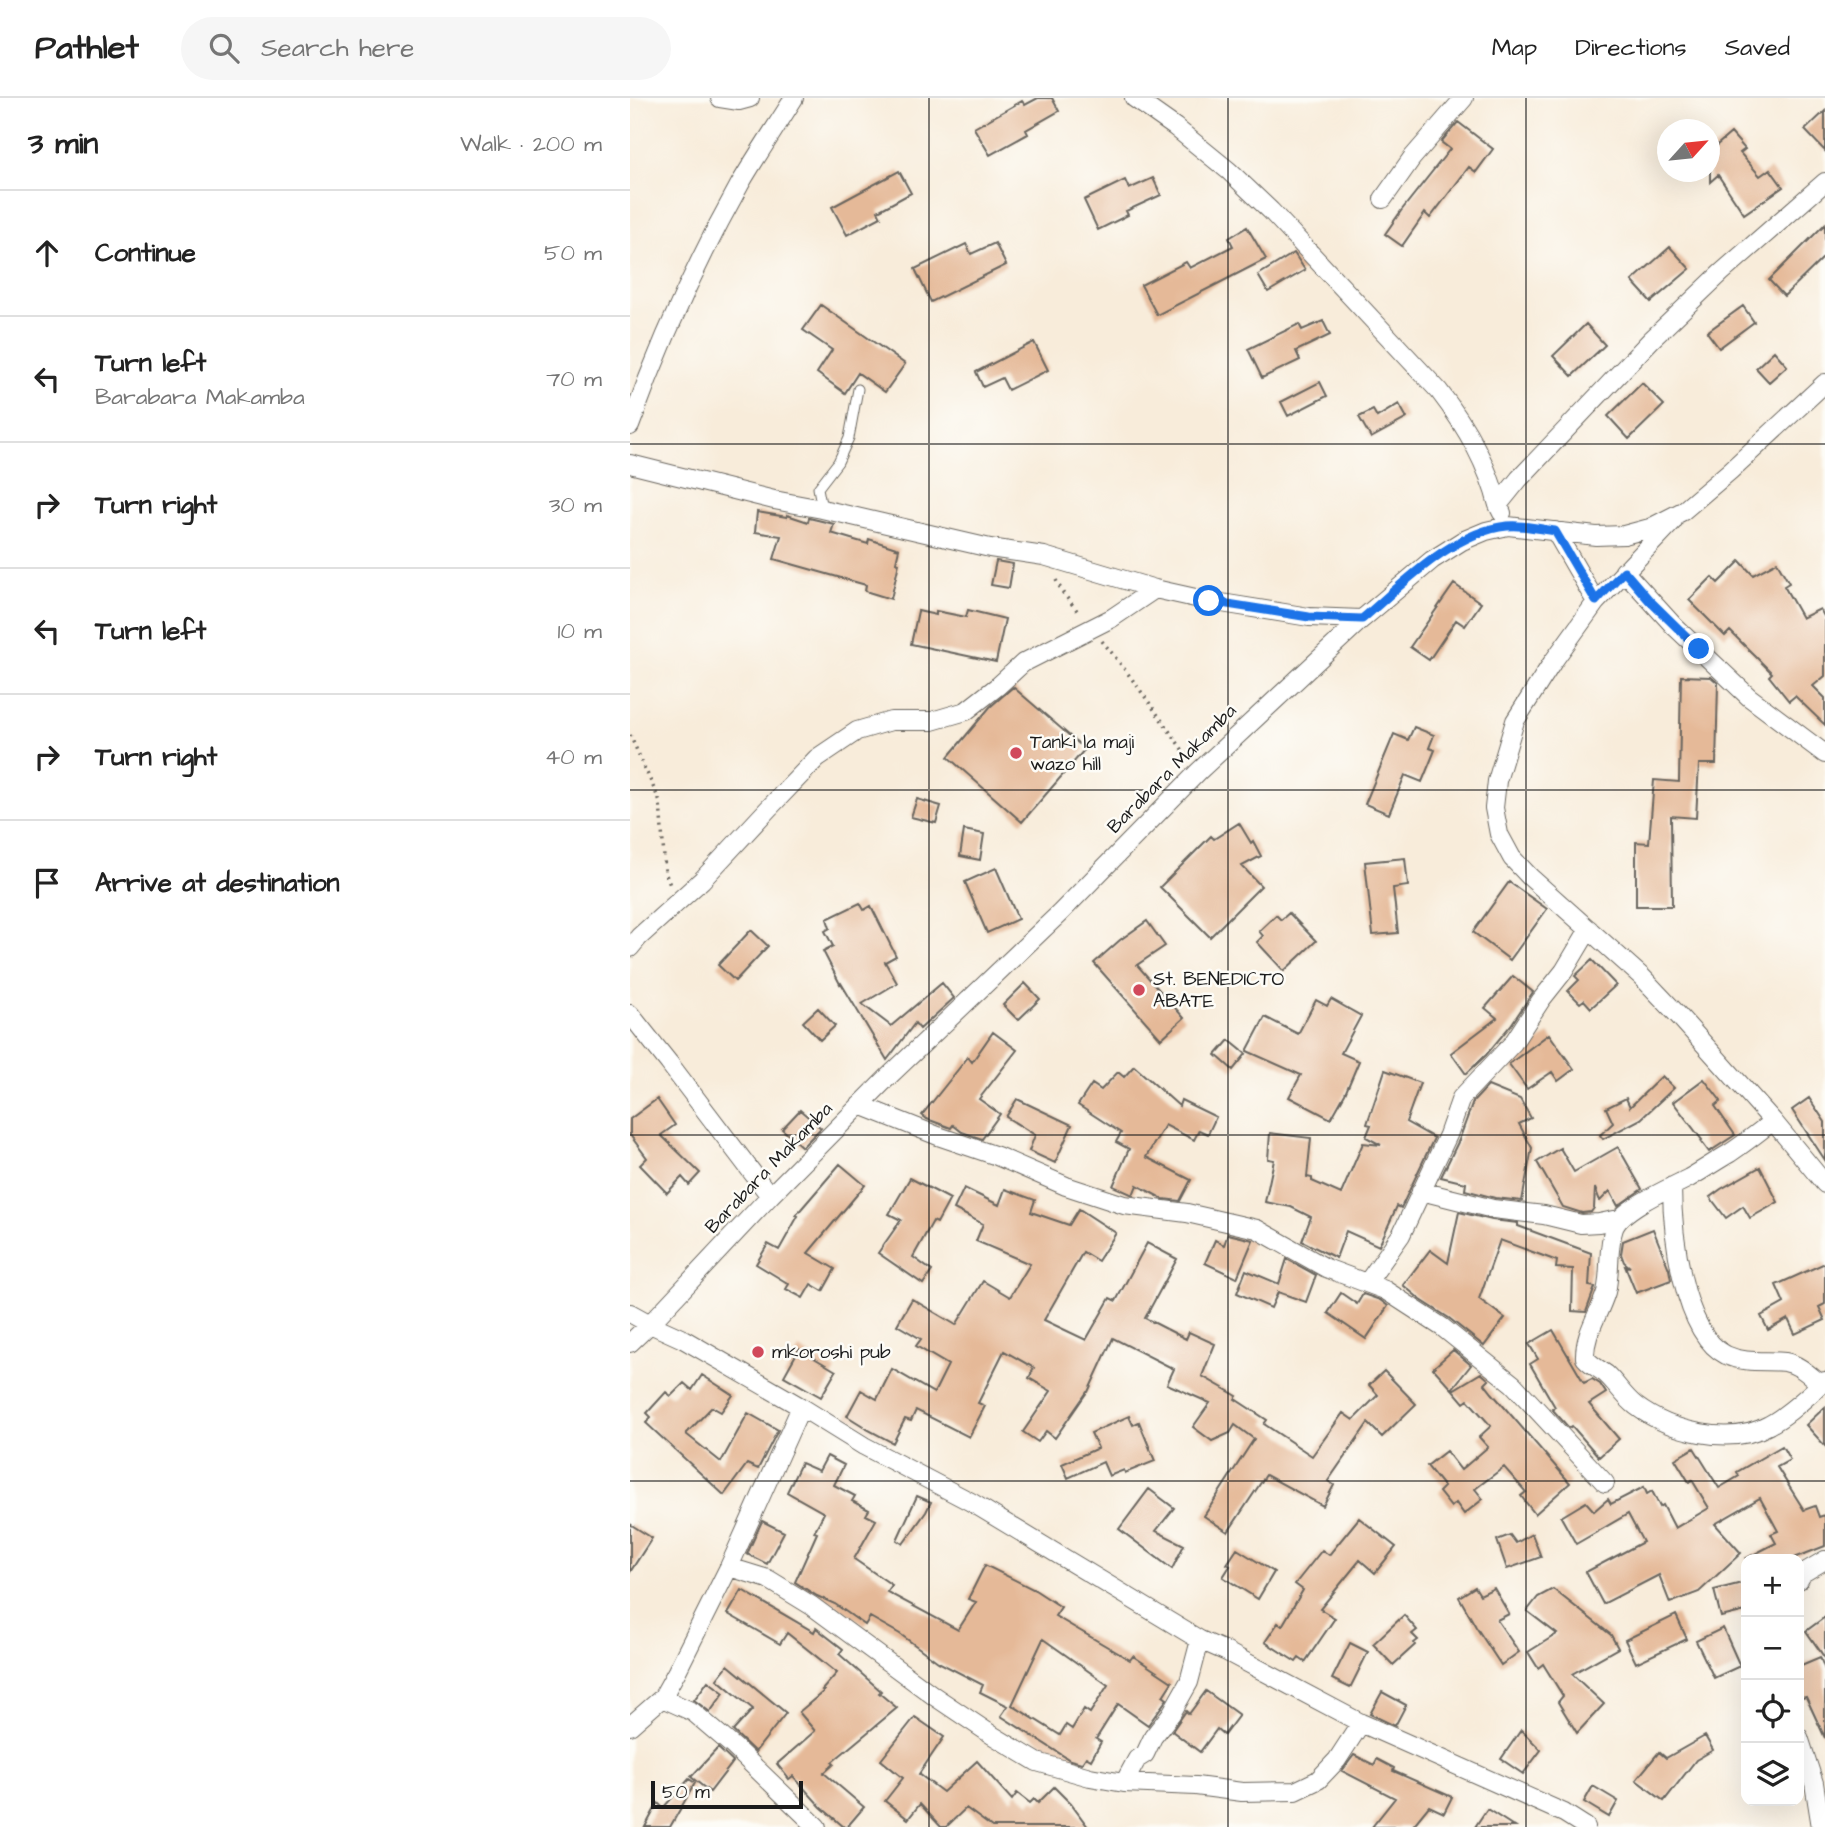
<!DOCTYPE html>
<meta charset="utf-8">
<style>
body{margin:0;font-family:"Architects Daughter",sans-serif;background:#f6f6f6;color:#222}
.controls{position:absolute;right:21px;bottom:21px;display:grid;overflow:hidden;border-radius:14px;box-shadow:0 7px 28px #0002}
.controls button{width:63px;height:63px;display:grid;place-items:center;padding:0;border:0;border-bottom:2px solid #e0e0e0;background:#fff;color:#222;font:35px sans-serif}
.compass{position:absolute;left:1027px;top:21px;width:63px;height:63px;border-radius:50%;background:#fff;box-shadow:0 7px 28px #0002;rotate:63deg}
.scale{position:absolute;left:21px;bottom:18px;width:152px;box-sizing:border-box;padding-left:7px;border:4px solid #1c1c1c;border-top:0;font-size:19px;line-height:24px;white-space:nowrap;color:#1c1c1c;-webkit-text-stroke:5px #fdfcf7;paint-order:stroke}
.stop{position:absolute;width:21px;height:21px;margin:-16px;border:5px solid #1a73e8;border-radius:50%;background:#fff}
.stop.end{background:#1a73e8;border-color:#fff;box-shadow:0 2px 7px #0008}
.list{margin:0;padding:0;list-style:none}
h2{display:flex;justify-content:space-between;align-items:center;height:91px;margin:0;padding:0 28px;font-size:30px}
h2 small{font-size:23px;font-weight:400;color:#767676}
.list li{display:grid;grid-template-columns:46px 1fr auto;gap:21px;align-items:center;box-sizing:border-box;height:126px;padding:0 28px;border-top:2px solid #e0e0e0}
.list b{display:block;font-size:26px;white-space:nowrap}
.list p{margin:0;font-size:23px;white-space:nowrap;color:#767676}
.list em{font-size:23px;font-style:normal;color:#767676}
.icon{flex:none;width:38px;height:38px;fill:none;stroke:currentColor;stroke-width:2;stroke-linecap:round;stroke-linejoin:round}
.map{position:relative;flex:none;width:1195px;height:1729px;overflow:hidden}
header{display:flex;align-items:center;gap:42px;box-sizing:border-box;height:98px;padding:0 35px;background:#fff;border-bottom:2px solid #e0e0e0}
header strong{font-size:33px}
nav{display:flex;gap:38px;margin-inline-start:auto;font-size:24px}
.search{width:490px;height:63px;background:#f6f6f6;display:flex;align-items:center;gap:18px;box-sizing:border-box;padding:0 24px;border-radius:38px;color:#767676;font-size:26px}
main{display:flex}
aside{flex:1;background:#fff}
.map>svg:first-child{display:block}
</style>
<header>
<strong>Pathlet</strong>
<div class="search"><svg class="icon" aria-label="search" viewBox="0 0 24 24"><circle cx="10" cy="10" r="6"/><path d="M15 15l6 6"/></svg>Search here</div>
<nav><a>Map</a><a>Directions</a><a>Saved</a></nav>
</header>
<main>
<aside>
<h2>3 min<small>Walk · 200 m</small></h2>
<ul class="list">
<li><svg class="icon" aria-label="ahead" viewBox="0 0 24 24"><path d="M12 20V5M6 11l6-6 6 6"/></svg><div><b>Continue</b></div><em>50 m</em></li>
<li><svg class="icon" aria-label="left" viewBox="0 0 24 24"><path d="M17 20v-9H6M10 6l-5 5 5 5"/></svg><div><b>Turn left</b><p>Barabara Makamba</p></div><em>70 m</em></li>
<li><svg class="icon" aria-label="right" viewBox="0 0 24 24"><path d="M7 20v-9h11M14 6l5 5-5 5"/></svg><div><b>Turn right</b></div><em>30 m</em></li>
<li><svg class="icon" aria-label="left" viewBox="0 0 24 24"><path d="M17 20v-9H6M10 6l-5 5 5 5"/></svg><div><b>Turn left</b></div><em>10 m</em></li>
<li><svg class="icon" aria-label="right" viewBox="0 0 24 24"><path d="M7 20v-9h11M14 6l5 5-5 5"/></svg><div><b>Turn right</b></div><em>40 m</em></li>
<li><svg class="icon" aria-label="arrive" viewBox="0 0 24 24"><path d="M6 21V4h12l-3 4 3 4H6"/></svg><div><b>Arrive at destination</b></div></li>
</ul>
</aside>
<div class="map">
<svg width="1195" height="1729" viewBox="0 0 1195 1729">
<rect width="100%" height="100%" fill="#fdfcf7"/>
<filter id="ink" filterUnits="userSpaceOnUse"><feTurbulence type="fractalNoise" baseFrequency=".0143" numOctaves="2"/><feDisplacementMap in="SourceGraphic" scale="14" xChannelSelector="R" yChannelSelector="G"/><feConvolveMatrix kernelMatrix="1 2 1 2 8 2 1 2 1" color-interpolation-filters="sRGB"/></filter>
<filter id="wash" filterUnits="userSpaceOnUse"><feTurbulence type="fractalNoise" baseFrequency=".00686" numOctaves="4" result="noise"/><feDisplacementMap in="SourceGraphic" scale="28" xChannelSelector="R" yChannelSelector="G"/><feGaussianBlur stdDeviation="1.57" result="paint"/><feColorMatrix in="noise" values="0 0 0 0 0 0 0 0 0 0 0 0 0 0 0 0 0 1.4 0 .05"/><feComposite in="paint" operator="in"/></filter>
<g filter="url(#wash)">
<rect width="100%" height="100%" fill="#f8ecda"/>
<g id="blocks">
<!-- building -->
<path fill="#e5b998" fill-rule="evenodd" d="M408 0H422L429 13 396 32 398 36 360 57 344 30 392 3 395 7Z
M1195 13V53L1175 32Z
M828 24 863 51 846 74 839 69 800 120 795 115 772 148 755 136 771 113 820 51 811 44Z
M1101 35 1115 51 1110 55 1130 78 1140 71 1153 89 1114 116 1088 77 1080 84V53Z
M269 73 281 95 248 113 251 119 217 137 202 109Z
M523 80 531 97 496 113 498 117 468 132 454 102 495 82 499 91Z
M1195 126V158L1154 198 1139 182Z
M617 129 636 161 527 217 511 187 556 164 560 170 603 148 599 140Z
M365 145 376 167 301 204 285 171 336 146 341 156Z
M1040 149 1060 171 1021 204 1002 183Z
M664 155 675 172 638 194 628 177Z
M191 207 275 266 255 294 228 275 215 295 187 275 202 252 173 232Z
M1113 208 1124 224 1089 250 1077 234Z
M693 223 700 237 666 253 670 262 632 280 618 251 669 226 672 232Z
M956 226 975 247 942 278 923 258Z
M404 244 418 272 378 292 372 280 353 289 346 274Z
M1144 253 1157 268 1139 284 1126 270Z
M690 284 697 298 658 318 651 304Z
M1012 285 1034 307 999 341 978 318Z
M769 306 777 320 741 340 729 319 743 312 747 319Z
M127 414 157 419V417L178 424 179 420 204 426 201 435 238 446 239 441 269 451 266 464 269 465 261 501 235 493 236 487 144 461 151 438 125 434Z
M366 463 383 466 379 490 361 487Z
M1110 463 1123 477 1147 464 1159 485 1154 488 1172 520 1190 511 1195 520V578L1183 588 1195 600V627L1165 598 1159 603 1139 578 1142 575 1100 533 1095 538 1059 502 1082 479 1088 485Z
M824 486 851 505 835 528 826 522 799 562 780 549Z
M338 512 375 521 366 564 281 546 288 513 306 517V513L336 519Z
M1051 578 1081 579 1088 585 1086 666H1069L1066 720 1041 718 1042 808H1006V744L1019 745 1024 682 1049 684Z
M383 589 455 651 392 724 318 659 360 609Z
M784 629 804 637 799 650 805 652 792 684 775 677 759 716 735 706 764 636 778 642Z
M287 701 311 708 306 725 281 719Z
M609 725 621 745 623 743 631 758 612 768 631 788 580 839 530 789 581 738 584 741Z
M334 732 354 736 350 762 330 758Z
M775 760 778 788 763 790 768 835 743 837 735 764Z
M366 770 388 821 357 835 335 784Z
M879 784 917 811 880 862 843 834Z
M230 805 234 812 241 808 266 858 255 864 267 885 232 906 261 928 312 885 324 900 290 931 285 925 257 962 211 885 210 886 193 853 203 848 195 833 200 830 197 821Z
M659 815 686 843 654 873 627 844 633 838 629 833 646 817 651 822Z
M517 823 535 848 507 867 554 920 531 941 464 865 490 842Z
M121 832 138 848 105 883 88 867Z
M962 862 986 887 961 910 954 902 950 905 938 893 949 882 945 878Z
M883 878 903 894 881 927 856 957 836 976 821 955 867 920 855 910Z
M395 885 410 901 388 922 373 907Z
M701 901 731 918 711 955 729 963 715 996 701 1021 659 999 671 977 617 953 635 919 668 936 686 902 697 908Z
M188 910 205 928 190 942 173 924Z
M363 934 387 952 349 1001 370 1016 352 1041 332 1034 323 1027 321 1030 297 1021 292 1017 338 959 342 964Z
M919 936 944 971 928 983 922 974 897 991 879 966Z
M599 942 616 956 603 972 586 957Z
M504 968 549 1008 551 1002 586 1019 578 1036 569 1032 564 1042 535 1027 516 1059 561 1082 550 1103 533 1101 507 1087 503 1097 483 1088 499 1051 486 1044 491 1035 448 1007 462 986 471 992 488 974 494 979Z
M755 972 790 985 776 1024 804 1040 771 1110 767 1108 749 1148 716 1133 706 1160 672 1143 681 1119 661 1109 635 1104 644 1062 638 1061 640 1035 681 1040 677 1079 682 1080V1083L711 1096 733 1045 751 1047 736 1039 741 1027 737 1026Z
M1032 978 1044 990 1011 1021 973 1041 970 1037 983 1025 976 1010 996 1000 1000 1009Z
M1074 981 1091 1003 1085 1008 1105 1037 1079 1054 1071 1043 1072 1042 1043 1004Z
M858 988 890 1001 901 1020 889 1026 902 1050 892 1103 865 1100 835 1092 836 1085 811 1079 829 1042 843 1004Z
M1179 1000 1195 1024V1062L1162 1012Z
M27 1001 45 1027 31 1037 70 1075 59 1087 52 1079 37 1095 10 1067 17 1060 0 1037V1021Z
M387 1001 442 1027 425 1065 399 1053 405 1037 376 1019Z
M170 1012 191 1030 172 1049 152 1031Z
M988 1049 1012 1091 988 1108 980 1093 970 1103 965 1090 964 1110 961 1114 952 1115 933 1109 907 1064 930 1050 944 1074Z
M210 1066 235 1087 178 1155 205 1171 193 1193 181 1186 173 1200 156 1191 159 1186 126 1166 138 1146 149 1152 168 1118 166 1117Z
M1130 1069 1148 1104 1120 1120 1113 1108 1096 1120 1080 1099 1091 1091Z
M280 1080 320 1101 307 1125 303 1123 283 1159 302 1173 293 1186 248 1155 271 1122 259 1116Z
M334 1090 369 1107 375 1091 405 1102 401 1114 439 1127 449 1111 486 1135 468 1163 453 1154 414 1222 456 1242 480 1200 486 1203 517 1145 547 1161 515 1220 556 1241 559 1234 585 1246 572 1278 607 1298 605 1301 637 1322 634 1326 682 1358 713 1315 723 1322 748 1297 739 1287 754 1273 786 1306 752 1339 738 1325 698 1383 704 1387 693 1408 636 1377 598 1434 574 1418 624 1341 605 1327 600 1335 582 1343 563 1329 580 1305 537 1286 544 1271 483 1240 458 1294H457L425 1340 416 1333 408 1344 393 1334 421 1293 399 1280 404 1270 374 1253 348 1305 355 1308 339 1339 286 1312 281 1323 275 1321 263 1345 233 1329V1328L217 1318 231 1292 247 1301 262 1271 304 1295 318 1267 286 1248 291 1241 267 1227 282 1201 326 1227 353 1183 380 1199 400 1166 346 1143 353 1126 324 1111Z
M829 1114 862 1122 888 1125V1128L961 1155 959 1188 965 1189 956 1214 942 1213 943 1171 926 1170 927 1163 870 1142 849 1201 875 1220 854 1248 819 1220 791 1202 773 1187 800 1152 818 1165Z
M1023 1131 1039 1171 1041 1182 1006 1195 995 1168 1000 1169 994 1164 991 1156 993 1143Z
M598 1136 623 1142 607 1180 575 1165 585 1142 594 1147Z
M657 1161 686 1177 676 1204 648 1194 641 1210 607 1195 616 1172 649 1186Z
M1195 1165V1206L1189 1209 1195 1222 1165 1236 1158 1221 1138 1232 1131 1218 1154 1205 1146 1187Z
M711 1195 727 1206 733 1196 750 1202 758 1208 736 1241 698 1215Z
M923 1232 954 1285 962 1281 970 1286 976 1295 959 1306 989 1341 969 1359 942 1328 939 1330 922 1311 925 1309 900 1266 908 1261 899 1246Z
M169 1251 206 1273 191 1299 154 1278Z
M823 1252 841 1267 822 1291 803 1270Z
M851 1275 859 1282 855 1286 862 1295 940 1385 905 1416 891 1398 896 1394 874 1369 845 1391 853 1401 834 1416 826 1405 821 1409 809 1394 814 1389 797 1368 816 1353 831 1372 858 1349 849 1339 861 1328 838 1302 834 1305 823 1292Z
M72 1277 103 1297 91 1314 82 1309 56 1336 91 1364 118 1315 148 1332 128 1371 117 1366 94 1397 16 1325 21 1319 17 1315 36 1294 41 1298 54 1285 62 1292Z
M1195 1309V1348L1176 1327Z
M499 1318 503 1327 509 1324 525 1363 495 1375 494 1372 479 1378 473 1364 438 1380 432 1366 468 1350 461 1335Z
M1152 1348 1160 1362 1147 1369 1174 1412 1185 1408 1189 1419 1195 1417V1448L1162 1461H1115L1146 1445 1141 1436 1148 1433 1130 1400 1085 1426 1111 1455 1069 1494 1040 1505 1029 1477 973 1506 956 1474 1013 1444 998 1416 946 1446 931 1419 956 1404 964 1413 978 1401 981 1406 1014 1389 1017 1396 1022 1393 1030 1409 1033 1407 1045 1430 1079 1410 1062 1382 1059 1384 1045 1361 1064 1350 1089 1390 1109 1378 1107 1374Z
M197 1358 214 1367 204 1387 225 1398 222 1403 239 1412 236 1417 246 1422 224 1461 262 1487 257 1494 328 1532 346 1504 338 1501 355 1467 405 1492 431 1509 425 1518 500 1562 503 1558 542 1584 533 1598 537 1601 518 1627 488 1606 466 1641 471 1644 461 1662 456 1659 452 1665 440 1662 371 1618 378 1608 350 1594 353 1587 308 1564 270 1536 240 1519 235 1527 205 1506 187 1498 165 1484 187 1435 184 1434 194 1415 157 1394 171 1365 189 1373ZM413 1541 478 1587 460 1615 454 1611 442 1631 436 1627 430 1637 382 1607Z
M519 1391 544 1410 526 1433 554 1447 542 1471 489 1431Z
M287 1398 301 1404 296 1414 273 1446 267 1442Z
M729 1420 766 1449 745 1475 730 1462 690 1511 705 1520 675 1564 669 1560 666 1564 635 1544 648 1525 652 1528 673 1492 665 1486 692 1452 699 1457Z
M132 1423 154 1434 137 1466 117 1456Z
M0 1426 22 1440 0 1474Z
M902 1436 911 1459 877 1471 867 1442 880 1437 886 1445Z
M607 1451 644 1474 628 1501 593 1479 600 1468 597 1466Z
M1116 1484V1513L1091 1519 1084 1492Z
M845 1489 850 1497 864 1490 879 1516 867 1522 889 1554 871 1567 846 1529 829 1499Z
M923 1491 981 1537 988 1550 942 1576 974 1606 947 1635 928 1604 933 1598 913 1566 908 1570 898 1554 927 1536 897 1513 908 1499Z
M112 1492 184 1534 186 1530 213 1551 209 1556 251 1593 249 1595 267 1610 202 1664 204 1666 194 1675 234 1709 217 1729H214L191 1709 163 1678 159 1681 147 1666 185 1633 169 1614 194 1593 192 1592 207 1575 157 1535 150 1546 98 1516Z
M774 1517 787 1532 782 1536 788 1542 784 1545 785 1547 763 1567 743 1546Z
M1046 1517 1057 1541 1006 1565 995 1542Z
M1195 1519V1560L1176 1533Z
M1093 1530 1110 1568 1084 1580 1066 1543Z
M720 1545 738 1554 720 1590 702 1581Z
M1190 1559 1195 1572V1640L1176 1599 1172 1600 1169 1591V1568Z
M98 1567 156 1615 125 1654 103 1633 123 1611 87 1581Z
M78 1583 94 1595 80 1614 64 1602Z
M576 1593 609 1617 594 1637 587 1631 570 1654 542 1633 556 1613 559 1616Z
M752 1594 776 1607 765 1628 740 1616Z
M285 1619 314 1639 289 1676 313 1694 347 1663 382 1702 387 1695 400 1705 404 1701 408 1705 424 1689 441 1706 458 1729H362L336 1710 316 1729H311L290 1706 278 1721 255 1703 273 1680 251 1662Z
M891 1632 911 1652 893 1676 871 1661Z
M1075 1638 1083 1652 1066 1662 1034 1703 1006 1682 1029 1654 1036 1660Z
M88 1650 103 1664 80 1694 61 1679Z
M724 1657 744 1667 747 1661 764 1670 763 1673 822 1699 814 1715 799 1708 782 1729H742L765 1700 712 1673Z
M59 1681 65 1685 40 1729H15L28 1705 33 1710Z
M963 1688 988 1703 979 1719 954 1704Z
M857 1711 885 1729H845Z"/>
</g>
</g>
<g filter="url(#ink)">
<use href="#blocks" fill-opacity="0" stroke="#69655e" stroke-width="2"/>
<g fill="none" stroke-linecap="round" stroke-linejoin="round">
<defs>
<path id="lane" d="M192 411 188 390 208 364 219 340 228 291"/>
<path id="street" d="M90 0 109 3 120 0
M504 0 545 29 599 73 641 113 809 293C836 328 857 364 868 407
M753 101 782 60 834 0
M0 328C30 245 67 163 110 86 127 57 146 29 164 0
M0 366 144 402 192 411 360 450 414 458 525 491 579 503 679 519 732 521
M872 415 868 407 889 381 1021 242 1091 175 1195 84
M1043 423 966 504 922 565 885 623 867 683 864 710 869 736 882 760 900 779 1012 879 1048 917 1143 1023 1195 1086
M925 433 966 504
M994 473 1044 528 1119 599 1195 656
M0 850 9 839 72 782 138 711 187 660 227 633 261 623H302L336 613 368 588 393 565 482 520 525 491
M0 916 39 965 140 1098
M230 1007 308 1038 367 1058 436 1088 494 1107 557 1115 627 1131 696 1170 755 1192 812 1229 883 1286 975 1385
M1143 1023C1129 1034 1115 1045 1100 1055 1086 1063 1073 1072 1059 1080 1040 1090 992 1110 984 1130 977 1150 981 1174 976 1194 969 1217 954 1236 955 1260 961 1267 969 1271 976 1276 987 1286 994 1299 1006 1308 1039 1333 1101 1349 1139 1327 1160 1316 1177 1298 1195 1283
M1042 1088C1042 1132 1052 1235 1096 1257 1116 1266 1135 1262 1155 1264 1169 1266 1180 1278 1191 1286
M791 1093 863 1111 914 1117 951 1126 969 1125 989 1121
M737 1185 771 1137 818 1037 831 1000 883 945 911 902 934 873 959 831
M0 1215 20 1226 53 1241 171 1309 234 1348 341 1404 570 1542 595 1553 731 1625 934 1715 956 1729
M0 1245 20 1226 140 1098 257 980 430 815 568 674 732 521 802 462 832 443 856 433 878 428 966 438 994 437 1020 430 1053 413 1100 373 1195 285
M99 1469 138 1481 182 1508 304 1598 362 1637 407 1664 460 1679 494 1685 566 1688 612 1694 665 1693 688 1682 707 1662 731 1625
M1169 1482 1173 1475 1195 1462
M32 1600 63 1614 104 1649 187 1729
M0 1628 32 1600 47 1573 99 1469 171 1309
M1169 1639 1184 1685 1191 1729
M494 1685 507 1661 515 1656 523 1639 541 1616 559 1584 570 1542"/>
</defs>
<!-- lane casing -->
<use href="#lane" stroke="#69655e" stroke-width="11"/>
<!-- street casing -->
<use href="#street" stroke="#69655e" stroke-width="20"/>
<!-- path -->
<path stroke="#69655e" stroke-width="3.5" stroke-dasharray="2 5" stroke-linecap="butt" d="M426 482 433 495 450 516
M472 543C503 580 529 619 557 658
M0 637 30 704 35 774 40 787"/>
<!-- lane -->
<use href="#lane" stroke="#fff" stroke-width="9"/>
<!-- street -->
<use href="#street" stroke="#fff" stroke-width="18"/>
</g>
</g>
<g fill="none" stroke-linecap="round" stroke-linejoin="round" filter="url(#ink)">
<!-- route -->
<path stroke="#1a73e8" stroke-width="9" d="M579 503 679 519 732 521C772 487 822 434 877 428 892 426 910 431 925 433L966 503 994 473 1019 502 1069 551"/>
</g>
<!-- grid -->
<path fill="none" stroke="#1c1c1c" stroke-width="2" stroke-opacity="0.55" d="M299 0V1729M598 0V1729M896 0V1729M0 346H1195M0 692H1195M0 1037H1195M0 1383H1195"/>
<!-- markers -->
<g fill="#d1495b" stroke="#fdfcf7" stroke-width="2.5">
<circle cx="386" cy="655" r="7"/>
<circle cx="509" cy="892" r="7"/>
<circle cx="128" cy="1254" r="7"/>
</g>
<g text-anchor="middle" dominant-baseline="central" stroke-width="5" stroke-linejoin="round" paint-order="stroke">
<!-- poi labels -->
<g font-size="19" fill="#1c1c1c" stroke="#fdfcf7" text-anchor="start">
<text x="400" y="644">Tanki la maji<tspan x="400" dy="22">wazo hill</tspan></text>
<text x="523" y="881">St. BENEDICTO<tspan x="523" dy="22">ABATE</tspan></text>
<text x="142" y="1254">mkoroshi pub</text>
</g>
<!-- street labels -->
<g font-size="19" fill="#1c1c1c" stroke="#fdfcf7">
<text transform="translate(542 671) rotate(-45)">Barabara Makamba</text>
<text transform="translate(139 1070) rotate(-46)">Barabara Makamba</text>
</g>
</g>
</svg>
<div class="controls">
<button>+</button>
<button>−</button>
<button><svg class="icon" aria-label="locate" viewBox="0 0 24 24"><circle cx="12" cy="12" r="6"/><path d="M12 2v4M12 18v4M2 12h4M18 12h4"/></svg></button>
<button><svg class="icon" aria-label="layers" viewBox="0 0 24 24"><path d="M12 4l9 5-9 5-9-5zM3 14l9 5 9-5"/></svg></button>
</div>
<svg class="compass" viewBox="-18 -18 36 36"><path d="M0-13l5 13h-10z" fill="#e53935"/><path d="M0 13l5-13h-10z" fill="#767676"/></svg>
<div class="scale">50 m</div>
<div class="stop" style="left:579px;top:503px"></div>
<div class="stop end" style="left:1069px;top:551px"></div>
</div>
</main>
